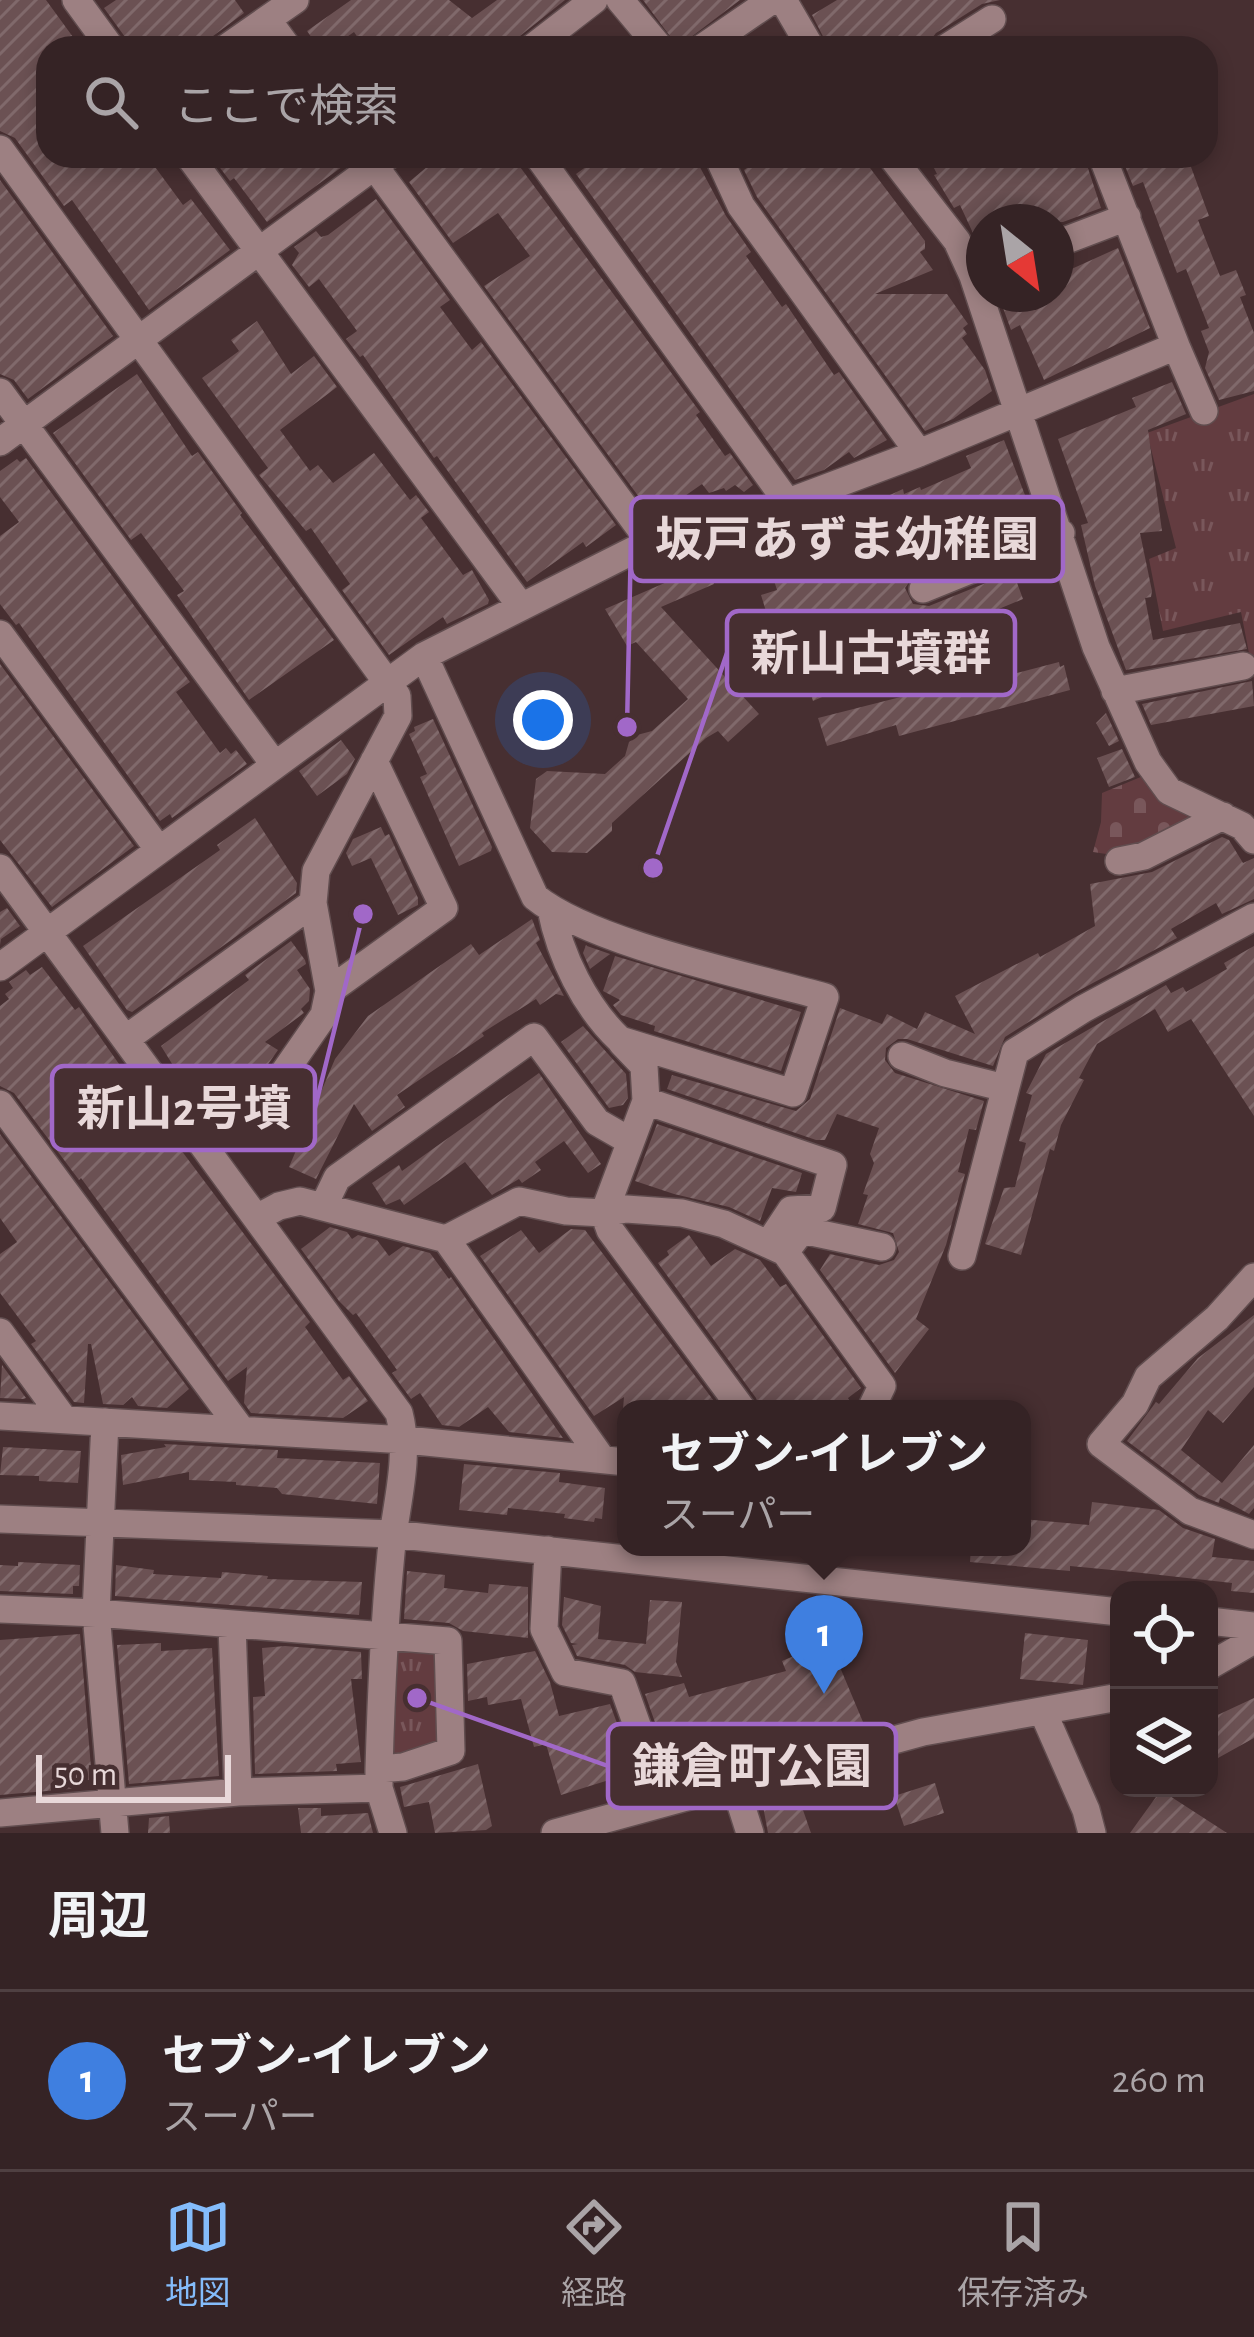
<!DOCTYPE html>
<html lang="ja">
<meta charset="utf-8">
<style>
body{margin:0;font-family:"Alegreya Sans","Noto Sans JP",sans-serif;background:#3d2b2d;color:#f1f3f6}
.controls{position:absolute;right:36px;bottom:36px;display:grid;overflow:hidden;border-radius:24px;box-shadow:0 6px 18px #0003}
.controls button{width:108px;height:108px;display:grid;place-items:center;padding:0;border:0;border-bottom:3px solid #4f4042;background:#352325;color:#f1f3f6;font:60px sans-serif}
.compass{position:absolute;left:966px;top:204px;width:108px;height:108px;border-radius:50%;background:#352325;box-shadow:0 6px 18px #0003;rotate:150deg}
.scale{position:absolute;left:36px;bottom:30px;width:195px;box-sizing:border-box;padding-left:12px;border:6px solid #e8d8d9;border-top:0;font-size:33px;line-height:42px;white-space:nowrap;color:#e8d8d9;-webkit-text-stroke:9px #472f31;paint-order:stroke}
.you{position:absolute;left:543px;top:720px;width:42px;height:42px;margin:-30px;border:9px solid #fff;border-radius:50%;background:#1a73e8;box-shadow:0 0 0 18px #1a73e833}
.badge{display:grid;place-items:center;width:78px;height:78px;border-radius:50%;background:#84bcfb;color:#fff;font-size:39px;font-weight:700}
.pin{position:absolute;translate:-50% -99px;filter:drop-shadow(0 3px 6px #0008)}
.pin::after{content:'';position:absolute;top:63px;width:42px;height:36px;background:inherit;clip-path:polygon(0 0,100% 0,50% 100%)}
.popup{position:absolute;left:617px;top:1400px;width:414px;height:156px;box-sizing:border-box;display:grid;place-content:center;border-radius:24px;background:#352325;filter:drop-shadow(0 3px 9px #0005);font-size:39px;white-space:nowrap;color:#aaa4a7}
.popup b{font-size:45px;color:#f1f3f6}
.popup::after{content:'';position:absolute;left:50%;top:100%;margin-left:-24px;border:24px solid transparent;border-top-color:#352325}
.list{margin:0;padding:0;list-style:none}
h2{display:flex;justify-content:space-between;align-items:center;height:156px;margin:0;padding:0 48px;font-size:51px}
h2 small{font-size:39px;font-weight:400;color:#aaa4a7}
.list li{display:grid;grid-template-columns:78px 1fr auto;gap:36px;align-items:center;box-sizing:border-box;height:180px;padding:0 48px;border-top:3px solid #4f4042}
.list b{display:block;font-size:45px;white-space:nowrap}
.list p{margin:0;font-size:39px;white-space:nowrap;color:#aaa4a7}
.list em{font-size:39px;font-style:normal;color:#aaa4a7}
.icon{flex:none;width:66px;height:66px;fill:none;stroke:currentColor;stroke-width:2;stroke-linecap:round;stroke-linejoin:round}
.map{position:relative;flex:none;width:1254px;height:1833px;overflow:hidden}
.search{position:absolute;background:#352325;box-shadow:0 6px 18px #0003;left:36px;right:36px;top:36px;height:132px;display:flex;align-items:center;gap:30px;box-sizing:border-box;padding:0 42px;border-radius:36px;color:#aaa4a7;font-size:45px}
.sheet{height:336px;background:#352325}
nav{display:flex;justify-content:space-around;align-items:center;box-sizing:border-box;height:168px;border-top:3px solid #4f4042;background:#352325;font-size:33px;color:#aaa4a7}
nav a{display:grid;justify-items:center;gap:6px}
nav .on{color:#84bcfb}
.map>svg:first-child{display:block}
</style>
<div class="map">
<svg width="1254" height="1833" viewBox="0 0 1254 1833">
<defs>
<pattern id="cemetery-stones" width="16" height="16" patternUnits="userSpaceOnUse" patternTransform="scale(3)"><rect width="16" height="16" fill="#633c40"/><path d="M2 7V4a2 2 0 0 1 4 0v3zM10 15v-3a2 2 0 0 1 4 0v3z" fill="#79575b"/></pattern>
<pattern id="park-tufts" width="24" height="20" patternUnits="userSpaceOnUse" patternTransform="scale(3)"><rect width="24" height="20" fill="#633c40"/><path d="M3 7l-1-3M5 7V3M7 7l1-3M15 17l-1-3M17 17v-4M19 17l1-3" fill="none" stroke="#79575b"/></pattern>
<pattern id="building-hatch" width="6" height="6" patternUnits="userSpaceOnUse" patternTransform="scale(3)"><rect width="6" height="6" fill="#6b5153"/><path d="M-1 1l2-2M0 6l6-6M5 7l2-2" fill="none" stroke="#80696b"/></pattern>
</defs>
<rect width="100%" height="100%" fill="#472f31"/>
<!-- cemetery -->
<path fill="url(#cemetery-stones)" d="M1148 774 1204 816 1113 855 1093 852 1101 822 1102 793Z"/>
<!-- park -->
<path fill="url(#park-tufts)" d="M1254 394V679L1241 612 1163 631 1149 559 1176 548 1147 433Z
M399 1649 439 1655 444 1741 401 1758 391 1749 394 1653Z"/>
<!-- building -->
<path fill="url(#building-hatch)" d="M0 0H46L81 48H48V156H147L183 205 191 199 230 250 149 310 72 200 64 206 15 138 0 131Z
M116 0H235L244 13 197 48H133L104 8Z
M351 0H449L472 18 497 0H565L505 48H365L354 32 331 48H319L307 31Z
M643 0H740L678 47Z
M837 0H1000L982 4 936 33 924 48H829L812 15Z
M211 156H349L350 161 267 222 234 178 230 181Z
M440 156H512L700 412 696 415 725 456 730 453 753 485 744 492 735 485 726 491 724 488 709 493 702 484 655 517 650 512 484 286 530 256 498 213 453 243 409 182Z
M601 156H694L726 216 751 252 746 256 782 307 786 304 834 375 839 372 887 440 854 458 849 452 824 470 795 480 576 174Z
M764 156H861L925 241V249L920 252 933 270 875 294H947L968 324 963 328 967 334 962 338 985 370 992 391 953 419 925 431 757 197 744 170Z
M951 156H1084L1101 208 1063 222H984V257L960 205 954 208 934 175 937 174 932 164Z
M1121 156H1187L1209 216 1198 220 1220 276 1236 270 1246 295 1240 297 1254 333V391L1219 400 1205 368 1209 352 1201 331 1209 328 1186 269 1177 273 1143 182 1133 186Z
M0 180 113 336 28 399 14 380 0 374Z
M376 199 450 300 440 307 472 350 481 342 616 525 586 547 583 542 527 582 437 456 434 458 425 445 363 355 360 357 346 339 357 331 319 279 309 287 292 265 299 253 294 247 316 231 321 237 328 235Z
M1118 248 1150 328 1044 380 1020 325 1011 330 998 294H1056V276Z
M257 321 291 374 314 356 337 387 280 430 310 471 318 465 333 483 374 453 410 500 416 495 429 512 421 518 463 575 472 570 489 600 488 604 447 624 443 617 389 655 342 590 350 584 311 528 306 531 259 475 268 468 202 378 239 351 231 340Z
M137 374 192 456 198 452 242 513 240 515 334 640 249 700 177 595 184 591 141 533 131 540 53 433Z
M1172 382 1186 414 1148 430 1162 531 1140 533 1152 591 1151 597 1145 598 1153 640 1240 623 1247 649 1126 670 1095 586 1081 525 1088 523 1058 439 1136 407 1132 398Z
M1004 440 1036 524 916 572 905 588 913 604 929 606 1013 572 1023 599 929 638 934 648 813 701 790 629 773 634 761 595 777 590 762 543 819 525 821 531 882 508 879 500 903 489 904 494 920 487 921 490 971 468 966 456Z
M26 458 190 682 176 692 220 753 226 748 231 754 236 750 247 764 172 818 170 814 160 821 19 623 16 625 0 604V536L19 522 0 497V471L17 459 20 462Z
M700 551 714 584 661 607 759 714 728 742 718 731 706 738 612 823V831L587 853 552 852 530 828 536 779 547 771 605 774 625 756 629 742 637 735 652 731 688 699 636 642 627 646 605 609 676 578 671 563Z
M1059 662 1060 667 1064 665 1070 690 899 736 896 725 827 746 818 718 940 687 941 693Z
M0 664 134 846 52 907 0 840Z
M1252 681 1254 706 1151 725 1142 704Z
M1106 713 1119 741 1109 746 1096 723Z
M433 719 492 847 491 851 459 866 420 777 427 774 409 734 415 731 414 727Z
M341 740 355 759 347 774 317 796 299 771Z
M1122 749 1135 777 1109 787 1097 758Z
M255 818 297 883 296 893 132 1012 127 1010 83 946 220 850 217 845Z
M381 827 385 836 389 834 418 898V905L398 915 371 858 352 866 346 853 353 839Z
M1222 837 1229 840 1243 863 1254 858V899L1222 914 1216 903 1171 929 1177 938 1078 991 1005 1037 993 1066 907 1039H898L886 1048 885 1060 895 1073 984 1101 976 1130 969 1129 958 1172 965 1174 946 1245 916 1319 929 1329 895 1373 820 1270 830 1254 879 1265 894 1260 899 1252 893 1233 858 1224 868 1195 863 1194 874 1163 870 1154 879 1128 837 1114 825 1140H816L667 1089 672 1075 796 1111 810 1099 840 1008 882 1024 887 1014 917 1029 925 1012 975 1034 955 996 1038 953 1040 957 1095 926 1090 884 1152 872Z
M7 908 20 926 1 939 0 945V912Z
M532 919 540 940 536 943 564 996 556 994 540 1005 536 999 482 1033 484 1036 397 1095 405 1107 372 1131 354 1104 316 1179 289 1167 335 1059 368 1016 471 944 479 955Z
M291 941 305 960 306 964 297 970 310 989 309 1001 301 1009 304 1013 265 1042 278 1050 245 1097 216 1116 184 1072 179 1075 161 1046 249 980 245 975Z
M586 945 587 946 610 954 590 969 583 953Z
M1254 946V1116L1191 1019 1168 1032 1155 1009 1097 1044 1079 1078 1084 1080 1061 1125 1054 1151 1050 1149 1021 1255 985 1244 1004 1188 1015 1187 1026 1143 1019 1141 1032 1095 1026 1093 1046 1054 1166 985 1171 993 1183 987 1186 992 1227 969 1224 963Z
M615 956 801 1012 781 1071 654 1031 655 1026 621 1015 613 1005 620 1000 603 991Z
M42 967 75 1010 79 1007 157 1118 310 1322 305 1327 343 1380 349 1376 368 1401 343 1418 251 1413 244 1403 247 1367 228 1381 81 1178 79 1180 14 1093 0 1086V1006L9 999 5 994 13 988 9 982 26 970 30 975Z
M583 1026 626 1074 628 1098 623 1105 609 1108 561 1042Z
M539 1073 601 1164 588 1173 564 1141 535 1162 541 1170 522 1183 519 1179 492 1195 465 1162 404 1205 400 1199 386 1205 372 1183 399 1165 402 1171Z
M657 1124 802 1173 796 1192 772 1188 760 1221 729 1207 674 1194 635 1181Z
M0 1134 189 1389 167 1408 138 1406 132 1397 123 1405 103 1404 91 1344H88L84 1403 74 1402 31 1344 36 1341 0 1293V1254L17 1242 0 1218Z
M330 1227 347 1232 352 1239 358 1235 377 1240 389 1256 403 1246 430 1253 449 1279 451 1277 563 1438 509 1432 488 1407 459 1427 442 1425 420 1393 411 1399 392 1373 397 1370 356 1313 353 1315 339 1301 301 1249Z
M571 1229 585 1230 720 1409H623L624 1397 594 1416 480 1256 521 1230 539 1253Z
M689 1235 711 1266 735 1249 760 1260 780 1287 786 1284 861 1388 848 1398 853 1409H760L756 1398 658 1263 669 1255 667 1251Z
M1254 1315V1387L1223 1423 1208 1410 1181 1450 1222 1483 1254 1445V1508L1249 1514 1220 1498 1219 1503 1199 1495 1127 1441 1156 1402 1159 1404 1198 1358Z
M2 1365 26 1398 23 1399 0 1398Z
M164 1444 278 1450 277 1458 380 1463 377 1504 282 1494 277 1488 236 1485V1482L189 1480V1472L123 1485 121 1455 166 1447Z
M3 1447 81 1451 78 1483 39 1481V1476L0 1475Z
M464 1464 560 1473 559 1482 605 1488 602 1519 595 1518 594 1522 564 1518 565 1514 508 1508 507 1515 459 1510Z
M1092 1502 1159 1510 1183 1528 1215 1539 1212 1557 1254 1561V1593L1231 1591 1232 1583 1133 1572 1070 1566V1571L970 1562 971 1547H1022V1519L1089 1525Z
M18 1562 80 1565 79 1586H73V1594L0 1591V1565L18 1566Z
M116 1565 154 1570 153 1574 221 1578 222 1572 268 1576 267 1579 362 1582 359 1615 115 1596Z
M407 1571 445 1575 444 1588 488 1593 489 1584 528 1587V1638L463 1631 449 1623 404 1619Z
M564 1597 601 1606 598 1639 646 1644 650 1600 682 1602 676 1662 682 1677 635 1672 625 1665 577 1656 572 1645 578 1644 571 1643 562 1625Z
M1025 1633 1088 1640 1083 1685 1020 1679Z
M80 1634 92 1780H81L82 1788 0 1795V1640Z
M829 1641 863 1722 808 1745 682 1780 675 1760 669 1762 645 1694 684 1683 689 1697 786 1671 782 1661Z
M161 1643V1651L212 1648 219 1776 129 1784 117 1645Z
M285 1646 361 1652 362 1679H351L361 1762 336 1764 337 1771 255 1774 253 1697 265 1696 262 1648Z
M535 1651 550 1682 559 1716 610 1704 639 1784 612 1793 609 1780 561 1795 546 1744 534 1747 521 1699 488 1705 487 1697 468 1701 467 1664Z
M1254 1698V1738L1209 1763V1719Z
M478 1764 492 1826 486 1830 435 1833 429 1802 404 1807 400 1787Z
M872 1770 881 1803 858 1809 850 1776Z
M935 1783 944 1813 904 1826 894 1796Z
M1161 1790 1176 1800 1227 1833H1130Z
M797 1793 811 1833H768L763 1806Z
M298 1808H321V1816L368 1813 373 1833H301Z
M169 1816 170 1833H148L149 1818Z"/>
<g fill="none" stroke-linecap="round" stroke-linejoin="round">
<defs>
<path id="minor" d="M76 0 111 48
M620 0 660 48
M783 0 811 48
M269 22 288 48
M226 48 295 0
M532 48 594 0
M702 48 772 0
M946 48 992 19
M0 149 397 696 398 716 316 871 313 903 329 991 324 1015 258 1110 205 1144
M189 156 520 605
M367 156 650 542
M538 156 788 503
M718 156 741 206 919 453
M891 156 957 241 973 276 1096 647 1148 762 1169 791 1242 826 1254 840
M1056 244 1127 217
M1176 346 1204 411
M0 392 274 764
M0 442 388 156
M923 589 1061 533
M0 634 159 850
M424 656 535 897C591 943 750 976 825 997L793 1093 620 1040C585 1007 560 956 551 909
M1115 691 1243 666
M1119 861 1144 856 1223 816
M0 868 399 1413C411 1459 395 1506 391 1553 384 1625 381 1697 379 1769V1788L393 1833
M0 967 424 656 650 542 696 511 770 509 919 453 1176 346 1102 156
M329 991 444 908 374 761
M127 1038 313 903
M622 1043 644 1066 646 1101 604 1213 610 1230 742 1409
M902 1056 945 1073 1005 1088
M646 1101 833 1165 822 1208 791 1210 769 1243
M0 1104 240 1428
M324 1205 337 1178 534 1037 597 1122 630 1141
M257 1218 279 1206 300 1201 446 1239 519 1201 566 1211 604 1213 626 1209 682 1213 724 1224 785 1252 882 1386 871 1409
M446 1239 602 1459
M785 1252 802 1230 882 1247
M962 1256 1015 1052 1083 1009 1254 917
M1254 1277 1217 1318 1148 1377 1135 1404 1101 1444 1190 1511 1254 1535
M0 1332 63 1418
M0 1416 406 1440 626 1462
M105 1422 96 1613 115 1833
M0 1519 392 1534 1119 1612
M548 1550 544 1629 565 1672 622 1683 664 1801
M0 1609 96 1613 448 1641 451 1751 403 1767 379 1769
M1209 1621 1254 1626
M232 1625 238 1792
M1209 1666 1254 1640
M1043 1712 1086 1810 1092 1833
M734 1783 750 1833
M0 1813 238 1792 379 1788
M555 1833 923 1732 1119 1697"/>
</defs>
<!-- minor casing -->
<use href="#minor" stroke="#614d4f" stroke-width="30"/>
<!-- minor -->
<use href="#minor" stroke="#9d8082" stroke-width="27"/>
</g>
<!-- callouts -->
<path fill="none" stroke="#a168c8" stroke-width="4.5" d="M627 727L631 539M653 868L727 653M363 914L315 1108M417 1698L608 1766"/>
<g fill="#a168c8" stroke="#472f31" stroke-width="4.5">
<circle cx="627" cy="727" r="12"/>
<circle cx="653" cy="868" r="12"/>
<circle cx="363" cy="914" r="12"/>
<circle cx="417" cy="1698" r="12"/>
</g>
<g fill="#472f31" stroke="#a168c8" stroke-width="4.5">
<rect x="631" y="497" width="432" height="84" rx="12"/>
<rect x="727" y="611" width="288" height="84" rx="12"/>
<rect x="52" y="1066" width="263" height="84" rx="12"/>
<rect x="608" y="1724" width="288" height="84" rx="12"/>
</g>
<g font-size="48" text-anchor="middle" font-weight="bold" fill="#e8d8d9">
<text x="847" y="556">坂戸あずま幼稚園</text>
<text x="871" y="670">新山古墳群</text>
<text x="184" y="1125">新山2号墳</text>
<text x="752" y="1783">鎌倉町公園</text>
</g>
</svg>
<div class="controls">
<button><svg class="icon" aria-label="locate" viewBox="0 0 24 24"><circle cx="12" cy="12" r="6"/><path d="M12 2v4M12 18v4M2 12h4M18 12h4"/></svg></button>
<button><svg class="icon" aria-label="layers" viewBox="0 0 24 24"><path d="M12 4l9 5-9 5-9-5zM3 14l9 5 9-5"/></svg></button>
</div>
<svg class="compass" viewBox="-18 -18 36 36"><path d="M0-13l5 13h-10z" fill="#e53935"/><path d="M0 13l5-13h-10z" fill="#aaa4a7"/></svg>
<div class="scale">50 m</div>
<div class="you"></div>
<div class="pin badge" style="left:824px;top:1694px;background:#3f7fe0">1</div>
<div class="popup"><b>セブン-イレブン</b>スーパー</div>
<div class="search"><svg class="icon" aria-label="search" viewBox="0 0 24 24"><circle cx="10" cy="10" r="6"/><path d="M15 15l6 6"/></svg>ここで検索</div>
</div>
<section class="sheet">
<h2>周辺<small></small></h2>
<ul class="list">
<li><span class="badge" style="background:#3f7fe0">1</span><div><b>セブン-イレブン</b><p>スーパー</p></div><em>260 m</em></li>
</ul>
</section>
<nav>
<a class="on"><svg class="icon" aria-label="map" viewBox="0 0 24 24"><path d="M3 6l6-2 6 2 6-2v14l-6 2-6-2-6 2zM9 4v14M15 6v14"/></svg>地図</a>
<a><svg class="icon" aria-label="directions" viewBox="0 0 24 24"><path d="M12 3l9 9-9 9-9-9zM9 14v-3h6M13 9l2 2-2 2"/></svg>経路</a>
<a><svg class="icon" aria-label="saved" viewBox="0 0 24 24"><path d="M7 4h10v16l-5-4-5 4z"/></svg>保存済み</a>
</nav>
